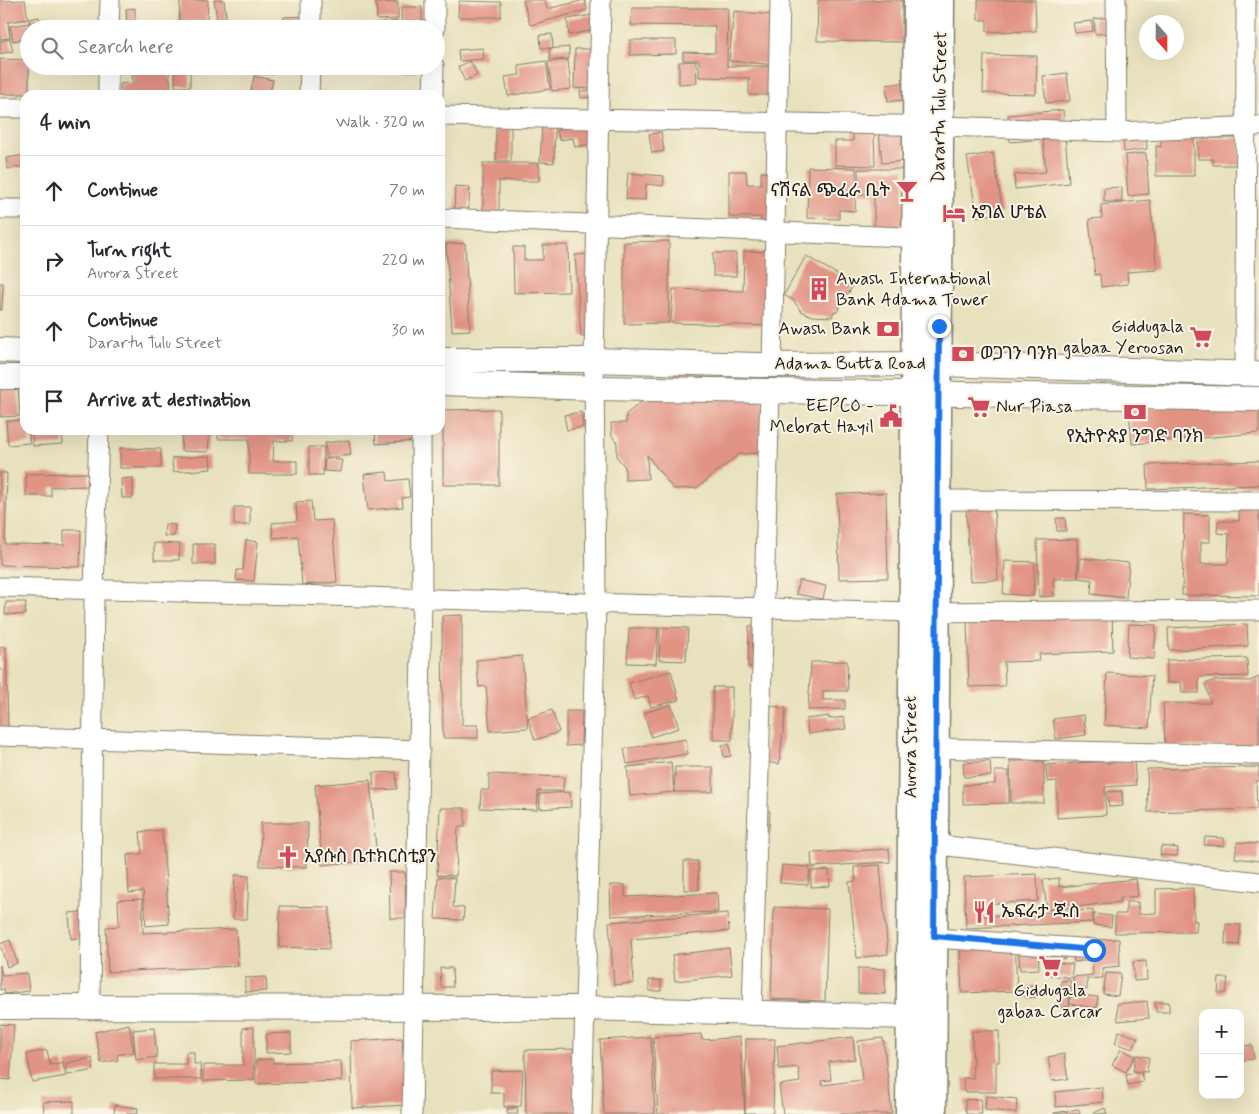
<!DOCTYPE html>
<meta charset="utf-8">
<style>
body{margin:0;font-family:Mynerve,"Noto Sans Ethiopic",sans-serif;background:#f7f7f7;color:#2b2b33}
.controls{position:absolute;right:15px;bottom:15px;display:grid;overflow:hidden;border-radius:10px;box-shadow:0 5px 20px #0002}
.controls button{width:45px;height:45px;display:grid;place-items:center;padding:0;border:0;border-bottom:1px solid #e1e1e2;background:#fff;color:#2b2b33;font:25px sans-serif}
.compass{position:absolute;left:1139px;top:15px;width:45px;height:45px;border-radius:50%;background:#fff;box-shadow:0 5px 20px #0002;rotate:159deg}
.stop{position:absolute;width:15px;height:15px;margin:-11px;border:4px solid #1a73e8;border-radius:50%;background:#fff}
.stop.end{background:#1a73e8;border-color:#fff;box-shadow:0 1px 5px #0008}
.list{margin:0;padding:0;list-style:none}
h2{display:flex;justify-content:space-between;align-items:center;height:65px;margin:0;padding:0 20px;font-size:21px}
h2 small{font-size:16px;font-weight:400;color:#7c7c81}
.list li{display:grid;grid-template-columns:32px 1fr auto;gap:15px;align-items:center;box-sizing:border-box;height:70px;padding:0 20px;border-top:1px solid #e1e1e2}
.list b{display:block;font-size:19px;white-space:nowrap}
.list p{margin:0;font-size:16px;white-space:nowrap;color:#7c7c81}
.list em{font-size:16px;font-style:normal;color:#7c7c81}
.icon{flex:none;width:28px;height:28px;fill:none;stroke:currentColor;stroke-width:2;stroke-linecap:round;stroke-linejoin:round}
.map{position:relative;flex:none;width:1259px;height:1114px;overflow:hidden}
.search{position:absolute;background:#fff;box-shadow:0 5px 20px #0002;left:20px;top:20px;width:425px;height:55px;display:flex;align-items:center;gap:12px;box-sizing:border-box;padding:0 18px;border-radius:28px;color:#7c7c81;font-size:19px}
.panel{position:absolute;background:#fff;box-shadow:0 5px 20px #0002;left:20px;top:90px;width:425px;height:345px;border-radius:15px}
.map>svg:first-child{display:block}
</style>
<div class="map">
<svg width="1259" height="1114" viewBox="0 0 1259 1114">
<rect width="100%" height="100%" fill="#fcf5e5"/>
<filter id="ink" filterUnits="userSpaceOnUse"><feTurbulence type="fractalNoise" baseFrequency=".02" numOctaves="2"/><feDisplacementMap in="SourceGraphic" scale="10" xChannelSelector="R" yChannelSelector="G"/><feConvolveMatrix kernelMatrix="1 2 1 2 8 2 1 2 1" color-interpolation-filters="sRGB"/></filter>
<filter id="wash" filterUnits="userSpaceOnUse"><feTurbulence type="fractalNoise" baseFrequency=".0096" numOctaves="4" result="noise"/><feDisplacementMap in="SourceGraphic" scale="20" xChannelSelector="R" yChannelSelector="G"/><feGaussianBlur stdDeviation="1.12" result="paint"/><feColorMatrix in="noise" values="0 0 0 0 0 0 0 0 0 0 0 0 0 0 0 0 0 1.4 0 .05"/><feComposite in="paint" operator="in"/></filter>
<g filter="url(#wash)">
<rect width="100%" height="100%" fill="#e8e1bd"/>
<g id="blocks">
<!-- building -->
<path fill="#e19384" d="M25 0 28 19 8 22 10 38 0 39V1Z
M180 0H208L207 22 179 21Z
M214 0H224L227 24 237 23 238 29H210V27L218 26Z
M523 0H545L547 9 585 0 587 10 530 25Z
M818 0H902V42L817 41Z
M978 0H1035L1036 31 987 32V20H978Z
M1124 0 1126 32 1095 34 1094 19 1113 17Z
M459 1 501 2V17H458Z
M398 2V19L377 20 376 3Z
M401 7H422V29H402Z
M135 8V25H127L126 9Z
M632 8H728L727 66H778V95H749V78L699 77V60H683V52L715 53V26L631 25Z
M734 11 781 16 779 65 729 61Z
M593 15 595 30 569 35 567 19Z
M313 16V29H284V17Z
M39 17 41 29H29V38L13 41 10 26 30 23 29 19Z
M397 21 398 29H389L388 23Z
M1092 21 1093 31 1075 33 1073 23Z
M258 22H273L274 29H258Z
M387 23V29H370V25Z
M552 34 553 48H541L540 35Z
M10 39 13 51 0 54V41Z
M630 40H676V54L630 55Z
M569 47V59L550 60 549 49Z
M483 48 484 59 459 61 458 50Z
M575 49H594L593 89 574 88Z
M984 55 1037 56 1036 94 983 93Z
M0 59 29 60V94H0Z
M568 60 571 89 552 91 548 62Z
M470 61 477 75 465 81 458 67Z
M546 61 550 89 508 96 505 77 520 75 518 65Z
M696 61 697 83 679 84V62Z
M149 66H168L172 93 121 95 120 84 133 82 132 74 150 72Z
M227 66H244V72L228 74Z
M253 66H274V74H253Z
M402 66H420V71L403 72Z
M175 70H190V87H175Z
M1067 73 1070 101 1046 103 1043 76Z
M254 76 273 80 269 95H250Z
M907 82 909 99 888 102 886 85Z
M580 91H595L596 97 581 98Z
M1063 110 1069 183 1015 189 1014 175 1046 172 1043 139 1010 142 1008 115Z
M594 123 598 143 575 147 573 138 559 140 557 130Z
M496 126H511V161H496Z
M542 126 555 127 554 163 540 162Z
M903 129 906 161 882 163 879 131Z
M874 131 875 166 835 165V141H853V132Z
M661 132 664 151 652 153 649 134Z
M1146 132 1147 149 1124 152 1123 134Z
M1161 135H1194V176H1156V146L1161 147Z
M1198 138H1240V165H1213V159H1198Z
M993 153 1003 212 977 217 967 157Z
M1146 153 1149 194 1128 196 1125 155Z
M25 155V166L8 169 6 158Z
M483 163H539V181H499V215H483Z
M808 167 856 168 855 211 839 210V219L807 218Z
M858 169H904V227H874V194H858Z
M729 171H746L747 184H761V172H777V225H761V217H729Z
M628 173 664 176 663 186 646 184 645 200 626 199Z
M455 186 470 187 468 218 454 217Z
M1122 187V202H1104V188Z
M1150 200 1157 270 1127 272 1128 284 1101 287 1100 274 1095 275 1089 219 1102 218 1101 205Z
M669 241V323L624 324V242Z
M465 243 470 330 452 331 446 244Z
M543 245H568L569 292 514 293 513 247H524V260H543Z
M744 251 775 252 773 326 671 323 673 289 743 291Z
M713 253H736V276H713Z
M590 254 596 335 581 336 575 255Z
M806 256 854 284 848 294H843L840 300 843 302 837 312 834 311 832 317 812 316 801 311 793 300 784 295Z
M0 283H3L2 310H0Z
M691 360 712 387 756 396 765 406 766 453 739 454 697 488 673 489 647 455 648 479 625 480V467L617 457V442L612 436 611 423H626V414L682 370Z
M18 385 20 416 0 417V387Z
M1259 398V433L1132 444 1129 409Z
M499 409V485H443V410Z
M581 412 583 427 567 430 564 415Z
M25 420V430H28L30 443 8 445 6 421Z
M32 430H62L63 444 33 446Z
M182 430H210L208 452 181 451Z
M218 430H293L292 441H274L273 461H297V474H249V439H218Z
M375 430H416L417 441 376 444Z
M349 440 351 455 327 458 325 443Z
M309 447H324L323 475H309Z
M120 448 161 449V468H120Z
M210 456 211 469 173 472 172 458Z
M325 459 342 460 340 472 324 471Z
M1259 461V485L1148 489 1147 465Z
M387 472 388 481 408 479 410 497 402 498 403 507 368 510 364 474Z
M0 473H7L5 544 64 545V530H81L80 567 0 565Z
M89 473V486L51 487V496H26V474Z
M133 478V498H122L121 479Z
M886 493 888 578 839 579 837 494Z
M311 501 313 521 332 520 337 582 302 585 298 536 273 538 272 523 297 521 296 502Z
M994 506 998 580 970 581 966 508Z
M234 507H250V525H234Z
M1239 507H1259V596L1182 595 1184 514 1210 515V542H1201V564H1228L1229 534 1217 533 1218 521H1239Z
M1056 518H1065L1066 531H1057Z
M165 524 175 525 174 536H164Z
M1077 539 1078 578 1053 579 1054 596 1039 597 1037 540Z
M246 540 258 542 254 581 236 580 237 570H243Z
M154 543 180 544 179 560H154Z
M193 544H215V564H193Z
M1080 558 1129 563 1126 598 1091 594 1092 580 1078 578Z
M1005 561 1035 562 1033 596 1003 594Z
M799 580 826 586 823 599 796 594Z
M6 602H26L25 615 5 614Z
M1112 610 1113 651 1039 654 1040 661 1004 662 1005 686 969 687 967 621 1039 619Z
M462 615V725H478V738H443L442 616Z
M1129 624 1156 625 1154 659 1127 657Z
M1247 624 1248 646 1169 650 1168 628Z
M749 626H765L764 668 748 667Z
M660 627 688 628 686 661 659 660Z
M629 628H658L656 664 627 663Z
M0 647H6L8 729H0Z
M522 656 528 728 490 731 486 686 479 687 476 660Z
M1247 658 1248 676 1199 677V693H1182L1181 682 1167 683V660Z
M847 661 848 691H823V700H845V709L808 710 811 662Z
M671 671 679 700 651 707 648 696 634 700 629 683Z
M1107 673 1152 676 1149 728 1104 725Z
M1259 677V747L1165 746 1163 703H1211L1205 684 1215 680 1250 681Z
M713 687H732V740H713Z
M671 704 679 728 651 737 644 713Z
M771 706 786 708 779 764 765 762Z
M552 710 559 732 535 740 528 718Z
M566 711H582L581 745 566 746Z
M1084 715 1086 735 1056 739 1053 719Z
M829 716V719L844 717 846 729 808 734 806 719Z
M686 739 688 754 627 764 624 749Z
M729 744 731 756 724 757 722 745Z
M990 761 991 776 964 777 963 763Z
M1010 761H1044V803H1011Z
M1106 761V763L1134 761 1136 785 1105 787 1106 815 1057 818V781L1047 782 1046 765Z
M671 762 674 792 630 796 627 767Z
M675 767H713V792H674Z
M1259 767V781H1256L1257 809 1148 812 1147 769Z
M995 771H1009V803L963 804V785L995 784Z
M396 772 397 789 374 790 373 773Z
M489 774 564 777 563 791H538L537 810 480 808 481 790H489Z
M370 780 377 860 322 865 315 785Z
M1122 791 1123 806 1109 807 1107 792Z
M570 792 571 807 540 809 539 794Z
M440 808H465V827H458L456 876 437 875Z
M755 810 770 811 769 830 755 829Z
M261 823H308L307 867 260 866Z
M162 830 169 924 146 926 143 891 129 893 127 855 142 854 140 832Z
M1205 837 1224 838V846L1204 845Z
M1237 842 1259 844V861L1235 858Z
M1161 846 1178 848 1177 856 1160 855Z
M889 849 890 862 812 867 811 853Z
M684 861H698L699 890H684Z
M782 865 810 867 808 885 780 883Z
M880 865 888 954 857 958 849 882 856 881 854 867Z
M829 870 830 886 811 887V871Z
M389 872H405L406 918H390Z
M1037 874 1038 901 983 904V916L1093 910V922L966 928 964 877Z
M235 875 249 876 247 919H233Z
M438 877 455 878 453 907 464 908 463 920 435 919Z
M1059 878V887L1136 879 1138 896 1120 898V902L1047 910 1043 880Z
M610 885H625V897L717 893 718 912 611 916Z
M1193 888 1194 921H1197L1196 932 1115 933V914H1126V902H1138V914L1156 913V889Z
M142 899 143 933 236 929 238 966 108 972 106 927 119 926 118 900Z
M280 906 330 907 329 949 279 947Z
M774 907 828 909 825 1001 771 999Z
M81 912 84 937 71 939 69 913Z
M728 913 729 931 631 939 634 983 614 985 609 922Z
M1094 914 1112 916 1111 927 1093 925Z
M1226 924 1241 925 1239 945 1225 944Z
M959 934 1015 935 1017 991 962 993Z
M1088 938 1091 960 1074 962 1071 940Z
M1119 939 1120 966 1102 968 1103 978 1087 979V990H1073V977L1093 975 1092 940Z
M10 940 17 963 7 967 0 944Z
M1038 940 1039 969 1020 970 1018 942Z
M1042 940 1066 942 1065 959 1041 957Z
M729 948 732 975 675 981 672 955Z
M1146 961 1147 980 1134 981 1133 962Z
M1051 962 1073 964 1071 978 1050 975Z
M0 965 2 975 27 973 29 991 5 994 4 989 0 990Z
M440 968H452L453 987H441Z
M858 968 885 969V994L858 993Z
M1106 973 1121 974 1118 996 1103 994Z
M266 977 267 991 245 992V978Z
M1219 978H1228L1226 993H1218Z
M649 980H661V991H649Z
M1070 980 1071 994 1062 995 1061 981Z
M1037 985 1038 997 1026 998 1025 987Z
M1071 994 1098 997 1097 1008 1070 1004Z
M1068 995 1070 1006 1060 1008 1058 997Z
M1147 1001 1149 1018 1118 1021 1117 1004Z
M1155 1002H1169V1012H1156Z
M0 1024 14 1025 10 1080 0 1079Z
M129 1024 134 1052 117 1055 118 1060 101 1063 95 1032Z
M254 1027V1080L203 1081V1065H243V1028Z
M154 1028 157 1057 136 1060 133 1030Z
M972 1031H999V1062H996V1092H964L963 1078H973Z
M1119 1031 1138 1038 1133 1049 1115 1043Z
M291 1033V1052L266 1053V1034Z
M701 1034 702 1040 740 1037 745 1114H658L653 1037Z
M651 1037 655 1114H604L600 1040Z
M853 1037 855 1059 829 1062 831 1080 821 1081 822 1085 862 1080 858 1041 883 1038 892 1114H783L779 1085 800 1082 798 1067 779 1069 777 1046Z
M402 1038 406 1105 352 1108 351 1041Z
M746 1039H775L773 1113H745Z
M1252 1045 1254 1059 1240 1061V1046Z
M574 1049 575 1114H526L525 1050Z
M1121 1049 1135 1056 1126 1072 1112 1065Z
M47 1050 50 1065 63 1062 66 1076 32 1082 27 1054Z
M186 1052H194V1064H200L201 1079H154V1064H186Z
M1064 1054 1068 1079 1052 1081 1048 1057Z
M1136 1055 1149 1057 1147 1072 1133 1071Z
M92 1058 94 1070 68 1075 66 1063Z
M273 1059V1063L341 1061 342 1081 256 1084V1060Z
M523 1070 521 1106 504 1107V1093H491V1071Z
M1141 1072 1143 1082 1128 1085 1126 1075Z
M1102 1087 1103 1102 1056 1107 1055 1092Z
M986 1096 1017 1099 1016 1113 985 1110Z
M981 1099 982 1114H966L965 1100Z
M74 1101V1114H44L43 1102Z
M115 1105 138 1108 137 1114H114Z
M517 1107 518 1114H507V1109Z
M1105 1108 1107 1114H1092Z
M1079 1109 1080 1114H1054V1113Z"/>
</g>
</g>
<g filter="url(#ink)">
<use href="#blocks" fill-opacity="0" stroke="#827e6c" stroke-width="1"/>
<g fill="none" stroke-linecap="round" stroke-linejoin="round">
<defs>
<path id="minor" d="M1116 0 1117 132
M109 29 110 0
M311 29V0
M435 29V0
M108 95V66
M309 95 310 66
M433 95 434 66
M0 108H25
M440 116 941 126 1117 132 1259 126
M0 209H25
M440 218 928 238
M772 365 780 0
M1245 374 1246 0
M925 500 1259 501
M0 587 913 612 1259 610
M0 736 420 750
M925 748 1259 755
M922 843 1259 882
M921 937 1094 949
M90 1007 94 590 99 430
M752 1011 770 391
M412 1114 422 599 421 430
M582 1114 596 604 594 360 601 0"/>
<path id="tertiary" d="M0 350 25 351
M440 360H594L757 365 939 364 1259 374
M0 377H25
M440 383 595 388 1259 399
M0 1007 585 1008 909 1017"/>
<path id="secondary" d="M909 1114 917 0
M933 1114 941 0"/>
</defs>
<!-- minor casing -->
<use href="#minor" stroke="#827e6c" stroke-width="21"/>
<!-- tertiary casing -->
<use href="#tertiary" stroke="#827e6c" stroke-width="26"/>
<!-- secondary casing -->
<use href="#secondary" stroke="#827e6c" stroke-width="29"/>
<!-- minor -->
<use href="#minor" stroke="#fff" stroke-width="19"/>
<!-- tertiary -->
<use href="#tertiary" stroke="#fff" stroke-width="24"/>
<!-- secondary -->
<use href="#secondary" stroke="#fff" stroke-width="26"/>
</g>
</g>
<g fill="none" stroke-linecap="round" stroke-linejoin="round" filter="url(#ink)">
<!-- route -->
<path stroke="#1a73e8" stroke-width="6" d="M939 326 934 936 1094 950"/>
</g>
<!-- icons -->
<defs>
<symbol id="bar-bare" viewBox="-9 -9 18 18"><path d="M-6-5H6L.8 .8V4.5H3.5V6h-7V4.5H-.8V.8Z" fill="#d1495b" stroke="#fcf5e5" stroke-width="2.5" paint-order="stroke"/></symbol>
<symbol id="hotel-bare" viewBox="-9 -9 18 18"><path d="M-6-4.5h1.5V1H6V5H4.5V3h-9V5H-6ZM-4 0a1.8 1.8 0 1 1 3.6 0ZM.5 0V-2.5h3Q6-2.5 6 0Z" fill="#d1495b" stroke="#fcf5e5" stroke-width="2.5" paint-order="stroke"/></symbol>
<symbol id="building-bare" viewBox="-9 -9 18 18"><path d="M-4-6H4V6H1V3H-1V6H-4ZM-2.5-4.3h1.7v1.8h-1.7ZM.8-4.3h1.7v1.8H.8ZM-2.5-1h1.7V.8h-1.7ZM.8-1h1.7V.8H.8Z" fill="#d1495b" stroke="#fcf5e5" stroke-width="2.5" paint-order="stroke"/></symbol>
<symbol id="bank-bare" viewBox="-9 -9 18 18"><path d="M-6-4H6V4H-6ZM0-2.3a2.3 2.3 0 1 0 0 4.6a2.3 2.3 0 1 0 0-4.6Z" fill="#d1495b" stroke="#fcf5e5" stroke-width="2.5" paint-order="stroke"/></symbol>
<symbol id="supermarket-bare" viewBox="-9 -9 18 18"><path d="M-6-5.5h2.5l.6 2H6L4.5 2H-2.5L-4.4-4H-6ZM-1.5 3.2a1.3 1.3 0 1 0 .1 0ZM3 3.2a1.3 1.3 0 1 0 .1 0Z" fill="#d1495b" stroke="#fcf5e5" stroke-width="2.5" paint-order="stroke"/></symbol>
<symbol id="civic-bare" viewBox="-9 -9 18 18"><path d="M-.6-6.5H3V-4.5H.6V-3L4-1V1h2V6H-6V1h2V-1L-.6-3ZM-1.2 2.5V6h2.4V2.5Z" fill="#d1495b" stroke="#fcf5e5" stroke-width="2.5" paint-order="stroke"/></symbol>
<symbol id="church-bare" viewBox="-9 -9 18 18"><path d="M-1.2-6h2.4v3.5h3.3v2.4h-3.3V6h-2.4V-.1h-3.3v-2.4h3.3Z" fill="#d1495b" stroke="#fcf5e5" stroke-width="2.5" paint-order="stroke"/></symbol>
<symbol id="restaurant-bare" viewBox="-9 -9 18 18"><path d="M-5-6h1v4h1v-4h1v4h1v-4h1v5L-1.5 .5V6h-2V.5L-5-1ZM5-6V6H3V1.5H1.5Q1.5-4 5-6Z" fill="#d1495b" stroke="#fcf5e5" stroke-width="2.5" paint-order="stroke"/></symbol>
</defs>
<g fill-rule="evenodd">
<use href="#bar-bare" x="891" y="175" width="32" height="32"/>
<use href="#hotel-bare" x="938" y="197" width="32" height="32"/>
<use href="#building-bare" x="803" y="273" width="32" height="32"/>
<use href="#bank-bare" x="872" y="313" width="32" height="32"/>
<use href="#supermarket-bare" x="1185" y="321" width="32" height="32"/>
<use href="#bank-bare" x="947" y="338" width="32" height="32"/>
<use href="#supermarket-bare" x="963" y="391" width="32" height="32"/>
<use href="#bank-bare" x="1119" y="396" width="32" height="32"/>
<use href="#civic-bare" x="875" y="400" width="32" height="32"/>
<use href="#church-bare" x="272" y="841" width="32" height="32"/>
<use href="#restaurant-bare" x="968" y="896" width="32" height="32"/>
<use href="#supermarket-bare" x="1034" y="950" width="32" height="32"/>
</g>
<g text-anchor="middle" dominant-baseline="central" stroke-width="4" stroke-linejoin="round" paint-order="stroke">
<!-- street labels -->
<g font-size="18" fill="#1c1c1c" stroke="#fcf5e5">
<text transform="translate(940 107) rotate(-89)">Darartu Tulu Street</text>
<text x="850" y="364">Adama Butta Road</text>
<text transform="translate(911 747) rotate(-90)">Aurora Street</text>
</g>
<!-- poi labels -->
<g font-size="18" fill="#1c1c1c" stroke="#fcf5e5" text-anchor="start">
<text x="890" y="191" text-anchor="end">ናሽናል ጭፈራ ቤት</text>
<text x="971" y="213">ኤግል ሆቴል</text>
<text x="836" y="279">Awash International<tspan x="836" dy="21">Bank Adama Tower</tspan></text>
<text x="1184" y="327" text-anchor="end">Giddugala<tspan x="1184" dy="21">gabaa Yeroosan</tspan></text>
<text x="871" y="329" text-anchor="end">Awash Bank</text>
<text x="980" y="354">ወጋገን ባንክ</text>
<text x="874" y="406" text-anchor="end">EEPCO -<tspan x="874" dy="21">Mebrat Hayil</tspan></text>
<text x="996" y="407">Nur Piasa</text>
<text x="1135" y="437" text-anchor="middle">የኢትዮጵያ ንግድ ባንክ</text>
<text x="304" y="857">ኢየሱስ ቤተክርስቲያን</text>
<text x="1001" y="912">ኤፍራታ ጁስ</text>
<text x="1050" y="991" text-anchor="middle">Giddugala<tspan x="1050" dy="21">gabaa Carcar</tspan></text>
</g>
</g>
</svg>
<div class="controls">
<button>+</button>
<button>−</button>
</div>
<svg class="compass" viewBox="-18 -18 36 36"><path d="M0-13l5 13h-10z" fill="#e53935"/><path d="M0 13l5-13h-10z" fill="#7c7c81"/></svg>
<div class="stop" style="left:1094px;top:950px"></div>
<div class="stop end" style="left:939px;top:326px"></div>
<div class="search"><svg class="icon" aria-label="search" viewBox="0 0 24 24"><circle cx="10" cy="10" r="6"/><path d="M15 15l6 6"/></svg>Search here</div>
<section class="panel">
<h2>4 min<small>Walk · 320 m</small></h2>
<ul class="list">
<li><svg class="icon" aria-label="ahead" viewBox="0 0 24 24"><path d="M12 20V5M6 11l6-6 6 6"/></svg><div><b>Continue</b></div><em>70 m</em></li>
<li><svg class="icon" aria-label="right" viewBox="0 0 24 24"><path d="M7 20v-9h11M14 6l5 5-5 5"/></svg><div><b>Turn right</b><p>Aurora Street</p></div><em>220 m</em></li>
<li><svg class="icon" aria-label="ahead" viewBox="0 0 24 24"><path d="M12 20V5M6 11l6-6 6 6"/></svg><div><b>Continue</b><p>Darartu Tulu Street</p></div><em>30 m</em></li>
<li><svg class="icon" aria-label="arrive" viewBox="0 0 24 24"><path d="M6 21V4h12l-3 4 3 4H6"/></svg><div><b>Arrive at destination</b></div></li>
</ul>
</section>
</div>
